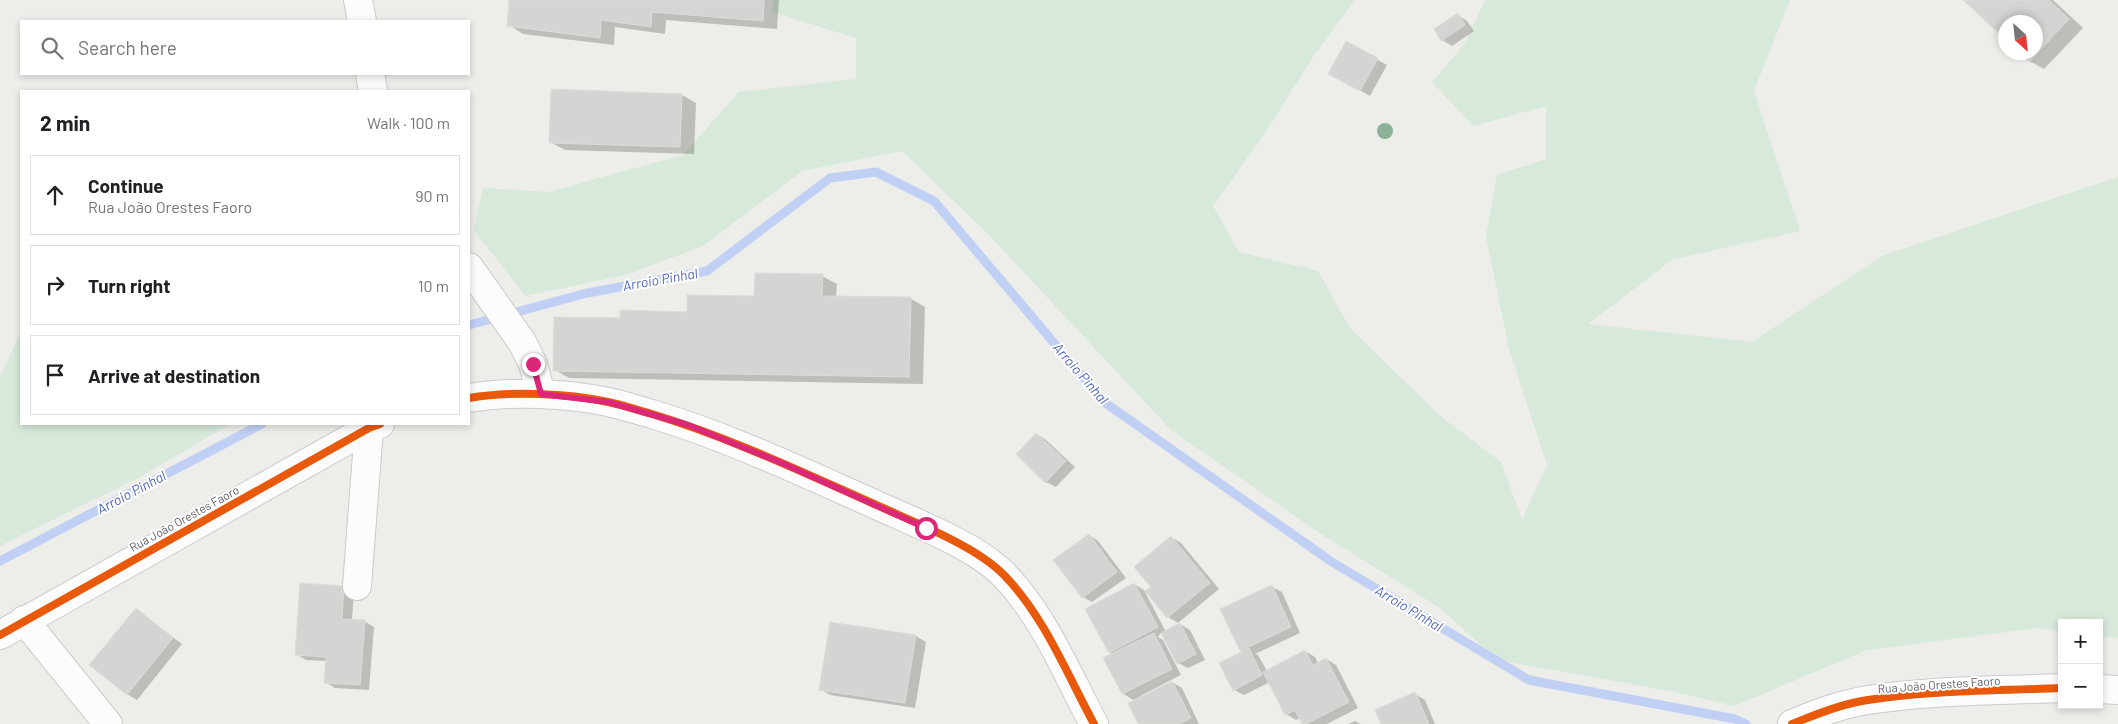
<!DOCTYPE html>
<meta charset="utf-8">
<style>
body{margin:0;font-family:Barlow,sans-serif;background:#f2f2f2;color:#202124}
.controls{position:absolute;right:15px;bottom:15px;display:grid;overflow:hidden;border-radius:0px;box-shadow:0 2px 8px #0003}
.controls button{width:45px;height:45px;display:grid;place-items:center;padding:0;border:0;border-bottom:1px solid #e0e0e0;background:#fff;color:#202124;font:25px sans-serif}
.compass{position:absolute;left:1998px;top:15px;width:45px;height:45px;border-radius:50%;background:#fff;box-shadow:0 2px 8px #0003;rotate:153deg}
.stop{position:absolute;width:15px;height:15px;margin:-11px;border:4px solid #db2777;border-radius:50%;background:#fff}
.stop.end{background:#db2777;border-color:#fff;box-shadow:0 1px 5px #0008}
.list{margin:0;padding:0;list-style:none}
h2{display:flex;justify-content:space-between;align-items:center;height:65px;margin:0;padding:0 20px;font-size:21px}
h2 small{font-size:16px;font-weight:400;color:#757577}
.list li{display:grid;grid-template-columns:32px 1fr auto;gap:15px;align-items:center;box-sizing:border-box;height:80px;margin:0 10px 10px;padding:0 10px;border:1px solid #e0e0e0;border-radius:0px}
.list b{display:block;font-size:19px;white-space:nowrap}
.list p{margin:0;font-size:16px;white-space:nowrap;color:#757577}
.list em{font-size:16px;font-style:normal;color:#757577}
.icon{flex:none;width:28px;height:28px;fill:none;stroke:currentColor;stroke-width:2;stroke-linecap:round;stroke-linejoin:round}
.map{position:relative;flex:none;width:2118px;height:724px;overflow:hidden}
.search{position:absolute;background:#fff;box-shadow:0 2px 8px #0003;left:20px;top:20px;width:450px;height:55px;display:flex;align-items:center;gap:12px;box-sizing:border-box;padding:0 18px;border-radius:0px;color:#757577;font-size:19px}
.panel{position:absolute;background:#fff;box-shadow:0 2px 8px #0003;left:20px;top:90px;width:450px;height:335px;border-radius:0px}
.map>svg:first-child{display:block}
</style>
<div class="map">
<svg width="2118" height="724" viewBox="0 0 2118 724">
<rect width="100%" height="100%" fill="#edede9"/>
<!-- green -->
<path fill="#d7e9da" d="M773 0H1355L1313 57 1265 133 1213 206 1239 252 1318 271 1350 328 1439 415 1501 462 1522 520 1547 465 1509 349 1486 236 1497 175 1546 159V106L1473 126 1432 82 1465 43 1485 0H1790L1754 91 1800 231 1673 259 1588 324 1752 342 1882 256 2118 177V638L2099 636V623H2062V631L2037 628 1867 650 1734 706 1675 692 1497 660 1440 608 1318 532 1171 430 987 233 902 151 802 171 703 246 625 275 525 296 474 230 483 188 548 192 683 155 739 92 856 79V38L772 12Z
M21 333V424H230L140 477 0 546V376Z"/>
<!-- shadow -->
<path fill="#0003" d="M510 0H779L777 29 666 20 665 34 615 27 614 45 523 34 509 25Z
M1965 0H2053L2083 28 2044 69 2029 61 2036 52V22H2006Z
M1458 15 1467 21 1474 31 1452 46 1442 40Z
M1346 42 1387 65 1370 96 1330 73Z
M682 95 696 103 694 154 565 150 550 142Z
M822 276 837 284 836 297 910 298 925 307 923 384 569 378 555 370 621 319 688 313 756 297Z
M1037 434 1046 440 1075 467 1056 487 1046 482Z
M1089 535 1098 541 1126 578 1092 602 1083 597Z
M1171 537 1181 543 1219 589 1178 623 1168 617 1147 592 1152 587Z
M1134 584 1144 590 1166 632 1180 624 1190 630 1205 660 1188 668 1178 663 1163 633 1160 634 1158 637 1163 640 1181 675 1140 696 1141 698 1172 682 1182 688 1199 724H1139L1135 701 1122 693 1113 655 1109 652Z
M344 587 354 593 352 620 364 621 374 627 369 690 335 688 325 682 326 661 306 660 296 654Z
M1272 587 1282 592 1300 633 1255 654 1258 655 1267 671 1305 651 1315 657 1318 663 1326 659 1336 665 1358 708 1327 724H1304L1300 718 1296 720 1286 714 1270 682 1244 695 1234 690 1244 652 1241 650Z
M136 609 182 644 137 700 127 694Z
M831 623 916 636 926 642 915 708 830 695 820 689Z
M1415 694 1425 700 1435 724H1382Z
M1355 721 1361 724H1348Z"/>
<g fill="none" stroke-linecap="round" stroke-linejoin="round">
<!-- stream -->
<path stroke="#c0cff4" stroke-width="9" d="M469 325 587 293 707 271 830 178 876 172 934 201 1104 402 1332 562 1529 680 1735 719 1746 724
M0 561 262 424"/>
</g>
<!-- building -->
<path fill="#d4d4d2" stroke="#dcdcd8" d="M509 0H764L763 21 652 12 651 27 601 20 600 38 507 26Z
M1963 0H2049L2069 19 2029 62 2019 52H2036V22H2006V40Z
M1458 13 1465 25 1441 41 1434 29Z
M1346 41 1378 58 1360 91 1328 74Z
M551 89 682 94 680 147 549 143Z
M755 273 823 274 822 296 911 297 909 377 553 371 554 317 620 318V310L687 312V295L754 296Z
M1036 433 1066 461 1045 483 1016 454Z
M1089 534 1117 572 1082 598 1053 560Z
M1171 536 1210 583 1167 618 1145 591 1151 587 1134 567Z
M300 583 344 586 342 619 365 620 360 685 324 683 326 657 295 655Z
M1134 583 1158 627 1109 653 1085 609Z
M1272 585 1291 627 1240 651 1220 609Z
M136 608 173 638 127 695 89 665Z
M830 622 916 635 905 703 819 690Z
M1180 623 1196 654 1177 664 1161 633Z
M1154 633 1172 669 1122 694 1103 658Z
M1249 648 1262 675 1233 691 1219 663Z
M1305 650 1313 665 1326 658 1349 702 1306 724H1302L1295 710 1285 715 1263 672Z
M1172 681 1191 718 1179 724H1138L1128 703Z
M1415 692 1429 724H1381L1375 710Z"/>
<g fill="none" stroke-linecap="round" stroke-linejoin="round">
<defs>
<path id="minor" d="M358 0 362 21
M370 74 373 91
M469 267 522 342 533 364 541 394
M469 398C510 391 567 393 608 402 623 405 637 410 652 414 728 437 800 471 872 503 911 521 975 545 1004 575 1044 616 1067 674 1094 724
M357 586 369 428
M24 620 108 724
M0 635 369 428 380 424
M2099 689 2118 690
M1792 724C1817 714 1841 704 1868 700 1931 690 1998 691 2062 688"/>
</defs>
<!-- minor casing -->
<use href="#minor" stroke="#cbcbcb" stroke-width="30"/>
<!-- minor -->
<use href="#minor" stroke="#fcfcfc" stroke-width="28"/>
<defs>
<path id="cycleway" d="M469 398C510 391 567 393 608 402 623 405 637 410 652 414 728 437 800 471 872 503 911 521 975 545 1004 575 1044 616 1067 674 1094 724
M0 635 369 428 380 424
M1792 724C1817 714 1841 704 1868 700 1931 690 1998 691 2062 688"/>
</defs>
<!-- cycleway casing -->
<use href="#cycleway" stroke="#fff" stroke-width="11"/>
<!-- cycleway -->
<use href="#cycleway" stroke="#e8590c" stroke-width="8"/>
</g>
<!-- trees -->
<circle fill="#8bb196" cx="1385" cy="131" r="8"/>
<g fill="none" stroke-linecap="round" stroke-linejoin="round">
<!-- route -->
<path stroke="#db2777" stroke-width="6" d="M533 364 541 394 608 402 688 425 784 464 926 528"/>
</g>
<g text-anchor="middle" dominant-baseline="central" stroke-width="4" stroke-linejoin="round" paint-order="stroke">
<!-- street labels -->
<g font-size="12" fill="#5e5f66" stroke="#fff">
<text transform="translate(184 518) rotate(-29)">Rua João Orestes Faoro</text>
<text transform="translate(1939 684) rotate(-4)">Rua João Orestes Faoro</text>
</g>
<!-- water labels -->
<g font-size="14" font-style="italic" fill="#5065bc" stroke="#fff">
<text transform="translate(660 279) rotate(-10)">Arroio Pinhal</text>
<text transform="translate(1081 373) rotate(49)">Arroio Pinhal</text>
<text transform="translate(131 492) rotate(-28)">Arroio Pinhal</text>
<text transform="translate(1409 608) rotate(31)">Arroio Pinhal</text>
</g>
</g>
</svg>
<div class="controls">
<button>+</button>
<button>−</button>
</div>
<svg class="compass" viewBox="-18 -18 36 36"><path d="M0-13l5 13h-10z" fill="#e53935"/><path d="M0 13l5-13h-10z" fill="#757577"/></svg>
<div class="stop" style="left:926px;top:528px"></div>
<div class="stop end" style="left:533px;top:364px"></div>
<div class="search"><svg class="icon" aria-label="search" viewBox="0 0 24 24"><circle cx="10" cy="10" r="6"/><path d="M15 15l6 6"/></svg>Search here</div>
<section class="panel">
<h2>2 min<small>Walk · 100 m</small></h2>
<ul class="list">
<li><svg class="icon" aria-label="ahead" viewBox="0 0 24 24"><path d="M12 20V5M6 11l6-6 6 6"/></svg><div><b>Continue</b><p>Rua João Orestes Faoro</p></div><em>90 m</em></li>
<li><svg class="icon" aria-label="right" viewBox="0 0 24 24"><path d="M7 20v-9h11M14 6l5 5-5 5"/></svg><div><b>Turn right</b></div><em>10 m</em></li>
<li><svg class="icon" aria-label="arrive" viewBox="0 0 24 24"><path d="M6 21V4h12l-3 4 3 4H6"/></svg><div><b>Arrive at destination</b></div></li>
</ul>
</section>
</div>
